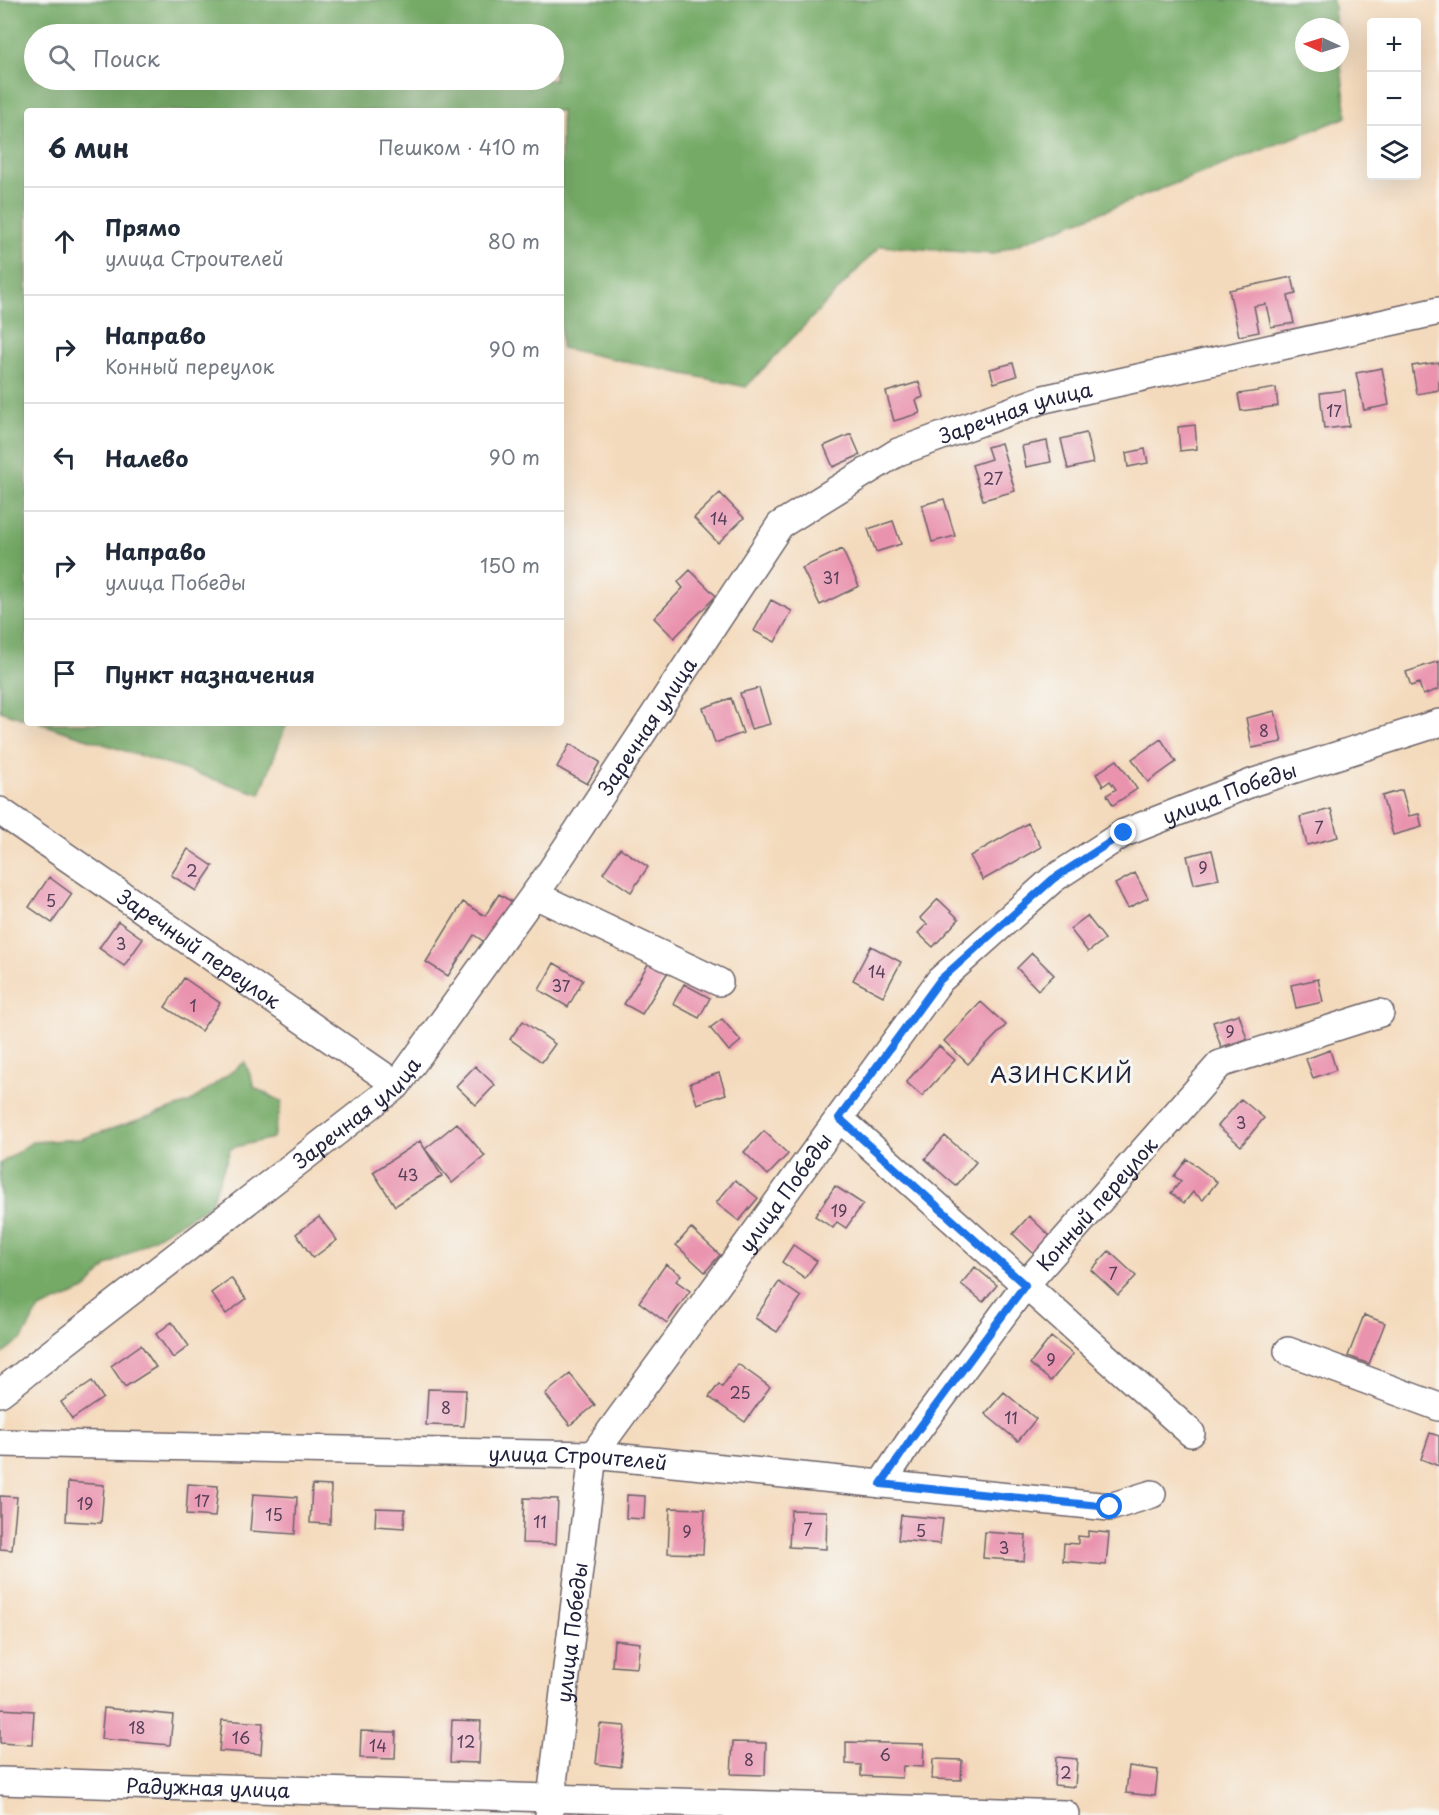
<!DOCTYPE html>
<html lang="ru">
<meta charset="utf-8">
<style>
body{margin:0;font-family:"Playpen Sans",sans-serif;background:#f2f2f3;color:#1f2937}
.controls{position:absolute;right:18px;top:18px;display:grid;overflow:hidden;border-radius:6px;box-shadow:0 6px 24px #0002}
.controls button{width:54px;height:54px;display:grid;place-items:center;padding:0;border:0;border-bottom:2px solid #e0e1e3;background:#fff;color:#1f2937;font:30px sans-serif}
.compass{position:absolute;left:1295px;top:18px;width:54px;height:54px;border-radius:50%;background:#fff;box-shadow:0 6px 24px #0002;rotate:274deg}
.stop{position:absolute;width:18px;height:18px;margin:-14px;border:4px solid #1a73e8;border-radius:50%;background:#fff}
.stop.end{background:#1a73e8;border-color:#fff;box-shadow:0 2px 6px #0008}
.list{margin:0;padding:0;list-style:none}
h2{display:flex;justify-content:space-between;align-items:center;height:78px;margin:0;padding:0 24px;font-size:26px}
h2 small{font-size:20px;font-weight:400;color:#747a83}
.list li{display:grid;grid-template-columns:39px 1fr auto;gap:18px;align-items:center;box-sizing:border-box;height:108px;padding:0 24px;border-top:2px solid #e0e1e3}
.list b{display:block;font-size:22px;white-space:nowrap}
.list p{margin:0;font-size:20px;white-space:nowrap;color:#747a83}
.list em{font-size:20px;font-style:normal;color:#747a83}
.icon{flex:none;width:33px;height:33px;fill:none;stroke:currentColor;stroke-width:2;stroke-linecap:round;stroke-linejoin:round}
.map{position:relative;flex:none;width:1439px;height:1815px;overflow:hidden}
.search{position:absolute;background:#fff;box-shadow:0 6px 24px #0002;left:24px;top:24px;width:540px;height:66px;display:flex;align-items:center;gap:15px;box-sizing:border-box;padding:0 21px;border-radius:33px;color:#747a83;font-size:22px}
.panel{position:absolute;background:#fff;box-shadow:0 6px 24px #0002;left:24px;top:108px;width:540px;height:618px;border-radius:6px}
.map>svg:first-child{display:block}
</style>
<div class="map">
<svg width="1439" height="1815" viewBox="0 0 1439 1815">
<rect width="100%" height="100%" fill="#f6f6f2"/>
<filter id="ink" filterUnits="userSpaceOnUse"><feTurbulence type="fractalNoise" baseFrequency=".0167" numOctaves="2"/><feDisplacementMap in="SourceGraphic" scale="12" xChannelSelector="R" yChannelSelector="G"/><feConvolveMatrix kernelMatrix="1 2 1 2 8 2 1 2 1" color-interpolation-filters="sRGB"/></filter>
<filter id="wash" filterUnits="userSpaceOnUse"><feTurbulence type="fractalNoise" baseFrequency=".008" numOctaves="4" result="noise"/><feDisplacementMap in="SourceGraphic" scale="24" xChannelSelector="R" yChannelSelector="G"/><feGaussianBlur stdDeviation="1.35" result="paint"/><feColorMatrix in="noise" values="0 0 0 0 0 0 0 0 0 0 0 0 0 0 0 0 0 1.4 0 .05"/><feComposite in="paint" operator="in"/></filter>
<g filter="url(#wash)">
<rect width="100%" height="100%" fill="#f4dabc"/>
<!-- forest -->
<path fill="#74aa66" stroke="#4b6650" stroke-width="1.5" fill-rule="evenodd" d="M0 0H1333L1336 27H1304V63H1340V59L1347 117 993 254 880 246 746 387 561 348V111H27V720L0 711ZM34 34H554V80H34Z
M38 723H287L260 794Z
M245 1062 255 1088 282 1102 273 1138 231 1148 210 1205 107 1266 85 1290 39 1309 22 1339 0 1356V1164L32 1142 81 1139 189 1103Z"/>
<g id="blocks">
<!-- building -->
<path fill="#ea93af" d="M1292 277 1296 294 1288 296 1294 323 1271 327 1266 304 1254 306 1259 332 1239 336 1229 290Z
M1439 362V390L1417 394 1412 366Z
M1013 363 1017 376 994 383 990 369Z
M1382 368 1389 405 1364 410 1356 373Z
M919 382 923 397 916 400 920 413 894 421 886 392Z
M1276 388 1278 406 1241 411 1238 394Z
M1345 390 1349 426 1324 429 1320 393Z
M1195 425 1197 449 1180 451 1178 427Z
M1086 433 1093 463 1068 469 1061 439Z
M851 434 860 455 833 467 824 446Z
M1047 441 1051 462 1026 467 1022 446Z
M1001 443 1015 491 983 500 972 465 991 459 987 447Z
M1145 449 1148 463 1128 467 1126 453Z
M720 493 744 518 718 543 694 518Z
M944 499 955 536 932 542 922 505Z
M893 521 901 544 876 552 868 529Z
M842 549 859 586 820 605 802 568Z
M690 570 716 596 674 638 654 618 683 588 678 582Z
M771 600 792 611 775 642 754 631Z
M1439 661V689L1423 695 1419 683 1411 686 1406 672Z
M759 688 770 724 751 729 740 693Z
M731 698 743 733 715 743 703 708Z
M1275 711 1282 742 1252 748 1246 718Z
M1161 739 1176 762 1148 782 1132 759Z
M570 744 600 762 587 784 557 767Z
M1117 760 1137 789 1113 805 1107 795 1116 789 1110 781 1103 786 1096 774Z
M1402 790 1409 816 1419 814 1422 827 1393 835 1382 796Z
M1331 809 1338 837 1307 845 1300 817Z
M1028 823 1041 847 983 880 970 856Z
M620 848 648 867 631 892 603 873Z
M188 849 213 866 196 891 171 875Z
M1212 850 1219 879 1194 884 1187 856Z
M1135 873 1148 898 1128 908 1115 884Z
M49 877 72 894 52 923 29 907Z
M499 894 517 905 492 947 474 935 448 976 426 962 463 902 485 916Z
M938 899 959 919 933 947 918 933 927 924 920 918Z
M1087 916 1105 939 1088 952 1070 929Z
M118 921 143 939 124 966 99 948Z
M871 946 901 962 883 996 853 980Z
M1032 953 1054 975 1038 990 1017 968Z
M650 961 668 972 642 1014 624 1004Z
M554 963 583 980 568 1007 539 990Z
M184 978 220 1003 201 1031 165 1007Z
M1318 979 1323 1002 1296 1008 1291 985Z
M684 984 710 998 699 1018 673 1004Z
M981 1002 1006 1025 968 1064 944 1041Z
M1239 1014 1247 1039 1221 1047 1213 1022Z
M722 1019 741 1041 729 1051 710 1028Z
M523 1021 555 1044 542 1062 510 1039Z
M939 1046 955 1060 922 1096 906 1082Z
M1330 1050 1336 1070 1313 1078 1306 1059Z
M475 1066 495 1085 476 1105 456 1086Z
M719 1073 726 1094 697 1104 690 1083Z
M1241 1099 1264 1118 1241 1146 1218 1126Z
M457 1123 485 1156 452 1183 425 1149Z
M764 1131 788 1154 768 1175 744 1152Z
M945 1136 976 1162 956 1186 925 1159Z
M420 1141 442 1176 395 1206 373 1172Z
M1187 1159 1217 1182 1203 1200 1193 1192 1184 1203 1171 1193 1181 1181 1174 1176Z
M735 1180 758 1198 739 1221 716 1203Z
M835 1186 863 1204 846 1228 837 1222 833 1228 815 1216Z
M1029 1216 1050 1236 1034 1254 1013 1234Z
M319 1217 337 1240 313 1258 296 1234Z
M691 1228 720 1255 705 1272 676 1245Z
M793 1245 817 1261 805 1278 782 1262Z
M1109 1251 1136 1276 1118 1295 1091 1270Z
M666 1264 681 1275 676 1281 690 1291 667 1323 639 1302Z
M975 1267 997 1285 983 1302 961 1284Z
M231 1278 246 1299 226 1314 211 1293Z
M779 1282 801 1297 777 1332 755 1318Z
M1364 1315 1385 1323 1369 1364 1348 1356Z
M172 1322 189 1346 173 1358 156 1334Z
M1051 1337 1073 1354 1051 1381 1030 1364Z
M141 1345 156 1367 125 1387 111 1366Z
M738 1364 770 1387 745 1422 709 1397 719 1384 722 1387Z
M570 1374 595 1405 570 1425 545 1394Z
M92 1381 103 1398 72 1419 61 1402Z
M428 1389 466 1390 464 1426 426 1425Z
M1004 1392 1036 1419 1018 1441 985 1414Z
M1430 1433 1439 1436V1466L1421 1459Z
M68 1482 104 1485 101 1523 66 1521Z
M188 1484 218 1486 215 1517 186 1515Z
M312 1485 331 1486 330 1524 310 1523Z
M253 1494 297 1497 295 1534 250 1531Z
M627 1495 645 1496 644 1519 626 1518Z
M0 1496 17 1497 12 1550 0 1549Z
M524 1498 558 1499 556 1544 522 1543Z
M376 1508 405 1509 404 1528 375 1526Z
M670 1508 705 1509 703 1554 668 1553Z
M791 1510 827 1511 826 1549 789 1547Z
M901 1515 943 1519 940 1544 898 1540Z
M1088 1531 1109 1533 1106 1565 1063 1561 1064 1543 1078 1544V1536L1088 1537Z
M985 1532 1026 1535 1024 1561 983 1558Z
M614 1640 640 1643 637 1668 612 1666Z
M104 1708 173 1715 170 1745 101 1739Z
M0 1709 34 1711 32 1745 0 1743Z
M222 1720 263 1723 261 1754 219 1751Z
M452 1720 481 1721 479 1763 450 1762Z
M600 1724 625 1726 621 1767 596 1764Z
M361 1731 396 1732 395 1759 360 1758Z
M733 1742 766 1743 765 1775 731 1774Z
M846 1742 924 1744 923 1767 903 1766 902 1778 861 1776V1765L846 1764Z
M1056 1757 1077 1759 1075 1787 1054 1785Z
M933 1759 962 1760 961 1780 932 1779Z
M1129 1766 1158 1770 1155 1796 1126 1793Z"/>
</g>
</g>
<g filter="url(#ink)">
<use href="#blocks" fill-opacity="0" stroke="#6c6268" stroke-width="1.5"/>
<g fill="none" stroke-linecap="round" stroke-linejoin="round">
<defs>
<g id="minor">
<path id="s1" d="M0 811 397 1085"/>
<path d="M535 895 719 982"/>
<path d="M839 1118 1191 1433"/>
<path d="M1288 1351 1439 1407"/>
<path id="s2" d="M0 1393 397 1085 547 877 780 525 898 452 1044 399 1439 311"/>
<path id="s3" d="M0 1443 593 1455 1110 1507 1152 1494"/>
<path id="s4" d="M881 1484 912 1438 1025 1285 1220 1064 1380 1013"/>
<path id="s5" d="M0 1781 1065 1814"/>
<path id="s6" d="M549 1815 593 1455 940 980 1053 879 1124 833 1254 782 1439 723"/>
</g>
</defs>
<!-- minor casing -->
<use href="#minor" stroke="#6c6268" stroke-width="30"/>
<!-- minor -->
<use href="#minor" stroke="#fff" stroke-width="27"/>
</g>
</g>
<g fill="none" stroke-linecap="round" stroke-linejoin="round" filter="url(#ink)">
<!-- route -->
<path stroke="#1a73e8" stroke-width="8" d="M1110 1507 881 1484 912 1438 1025 1285 839 1118 940 980 1053 879 1124 833"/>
</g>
<g text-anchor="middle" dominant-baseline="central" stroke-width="6" stroke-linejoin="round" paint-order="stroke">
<!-- number labels -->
<g font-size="16" fill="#543e58">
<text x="1334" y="410">17</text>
<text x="993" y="478">27</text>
<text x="719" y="518">14</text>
<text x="831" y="577">31</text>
<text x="1264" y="730">8</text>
<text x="1319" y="827">7</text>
<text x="1203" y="867">9</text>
<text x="192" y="870">2</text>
<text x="51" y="900">5</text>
<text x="121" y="943">3</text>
<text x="877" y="971">14</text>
<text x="561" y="985">37</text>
<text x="193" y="1005">1</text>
<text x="1230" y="1031">9</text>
<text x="1241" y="1122">3</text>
<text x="408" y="1174">43</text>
<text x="839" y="1210">19</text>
<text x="1113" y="1273">7</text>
<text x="1051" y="1359">9</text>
<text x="740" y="1392">25</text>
<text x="446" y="1407">8</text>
<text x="1011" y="1417">11</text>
<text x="202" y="1500">17</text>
<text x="85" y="1503">19</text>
<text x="274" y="1514">15</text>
<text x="540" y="1521">11</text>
<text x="808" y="1529">7</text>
<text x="921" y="1530">5</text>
<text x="687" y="1531">9</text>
<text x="1004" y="1547">3</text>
<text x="137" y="1727">18</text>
<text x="241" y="1737">16</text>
<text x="466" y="1741">12</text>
<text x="378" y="1745">14</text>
<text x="885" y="1754">6</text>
<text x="749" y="1759">8</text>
<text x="1066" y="1772">2</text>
</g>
<!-- street labels -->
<g font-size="20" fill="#22223b" stroke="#f6f6f2">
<text stroke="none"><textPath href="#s2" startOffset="1444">Заречная улица</textPath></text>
<text stroke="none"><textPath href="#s2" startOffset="940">Заречная улица</textPath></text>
<text stroke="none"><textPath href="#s6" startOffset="1300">улица Победы</textPath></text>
<text stroke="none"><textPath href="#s1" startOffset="242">Заречный переулок</textPath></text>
<text stroke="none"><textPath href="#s2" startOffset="454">Заречная улица</textPath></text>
<text stroke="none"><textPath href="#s6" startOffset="688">улица Победы</textPath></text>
<text stroke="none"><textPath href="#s4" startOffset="354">Конный переулок</textPath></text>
<text stroke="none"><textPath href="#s3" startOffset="578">улица Строителей</textPath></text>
<text stroke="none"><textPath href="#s6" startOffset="184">улица Победы</textPath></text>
<text stroke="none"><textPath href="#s5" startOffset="208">Радужная улица</textPath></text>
</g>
<!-- quarter labels -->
<g font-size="22" letter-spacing="1.5" fill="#22223b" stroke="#f6f6f2">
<text x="1062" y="1073">АЗИНСКИЙ</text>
</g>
</g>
</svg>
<div class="controls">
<button>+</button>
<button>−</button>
<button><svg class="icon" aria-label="layers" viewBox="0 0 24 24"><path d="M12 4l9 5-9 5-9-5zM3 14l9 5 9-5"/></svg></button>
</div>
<svg class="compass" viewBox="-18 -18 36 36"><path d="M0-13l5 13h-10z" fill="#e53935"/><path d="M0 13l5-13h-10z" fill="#747a83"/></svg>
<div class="stop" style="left:1110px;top:1507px"></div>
<div class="stop end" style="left:1124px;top:833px"></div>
<div class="search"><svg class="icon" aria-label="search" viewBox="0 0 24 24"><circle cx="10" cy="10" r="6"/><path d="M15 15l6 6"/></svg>Поиск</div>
<section class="panel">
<h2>6 мин<small>Пешком · 410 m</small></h2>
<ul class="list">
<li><svg class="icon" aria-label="ahead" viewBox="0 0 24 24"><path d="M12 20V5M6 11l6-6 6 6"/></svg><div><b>Прямо</b><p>улица Строителей</p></div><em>80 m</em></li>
<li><svg class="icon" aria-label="right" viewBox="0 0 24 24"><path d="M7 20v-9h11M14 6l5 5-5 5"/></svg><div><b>Направо</b><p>Конный переулок</p></div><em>90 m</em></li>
<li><svg class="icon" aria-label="left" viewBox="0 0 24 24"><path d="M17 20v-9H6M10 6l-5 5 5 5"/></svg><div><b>Налево</b></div><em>90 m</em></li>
<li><svg class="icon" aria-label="right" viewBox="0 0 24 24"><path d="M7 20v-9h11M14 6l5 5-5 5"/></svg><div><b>Направо</b><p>улица Победы</p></div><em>150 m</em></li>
<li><svg class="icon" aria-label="arrive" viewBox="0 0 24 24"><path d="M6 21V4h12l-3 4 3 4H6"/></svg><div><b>Пункт назначения</b></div></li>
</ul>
</section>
</div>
